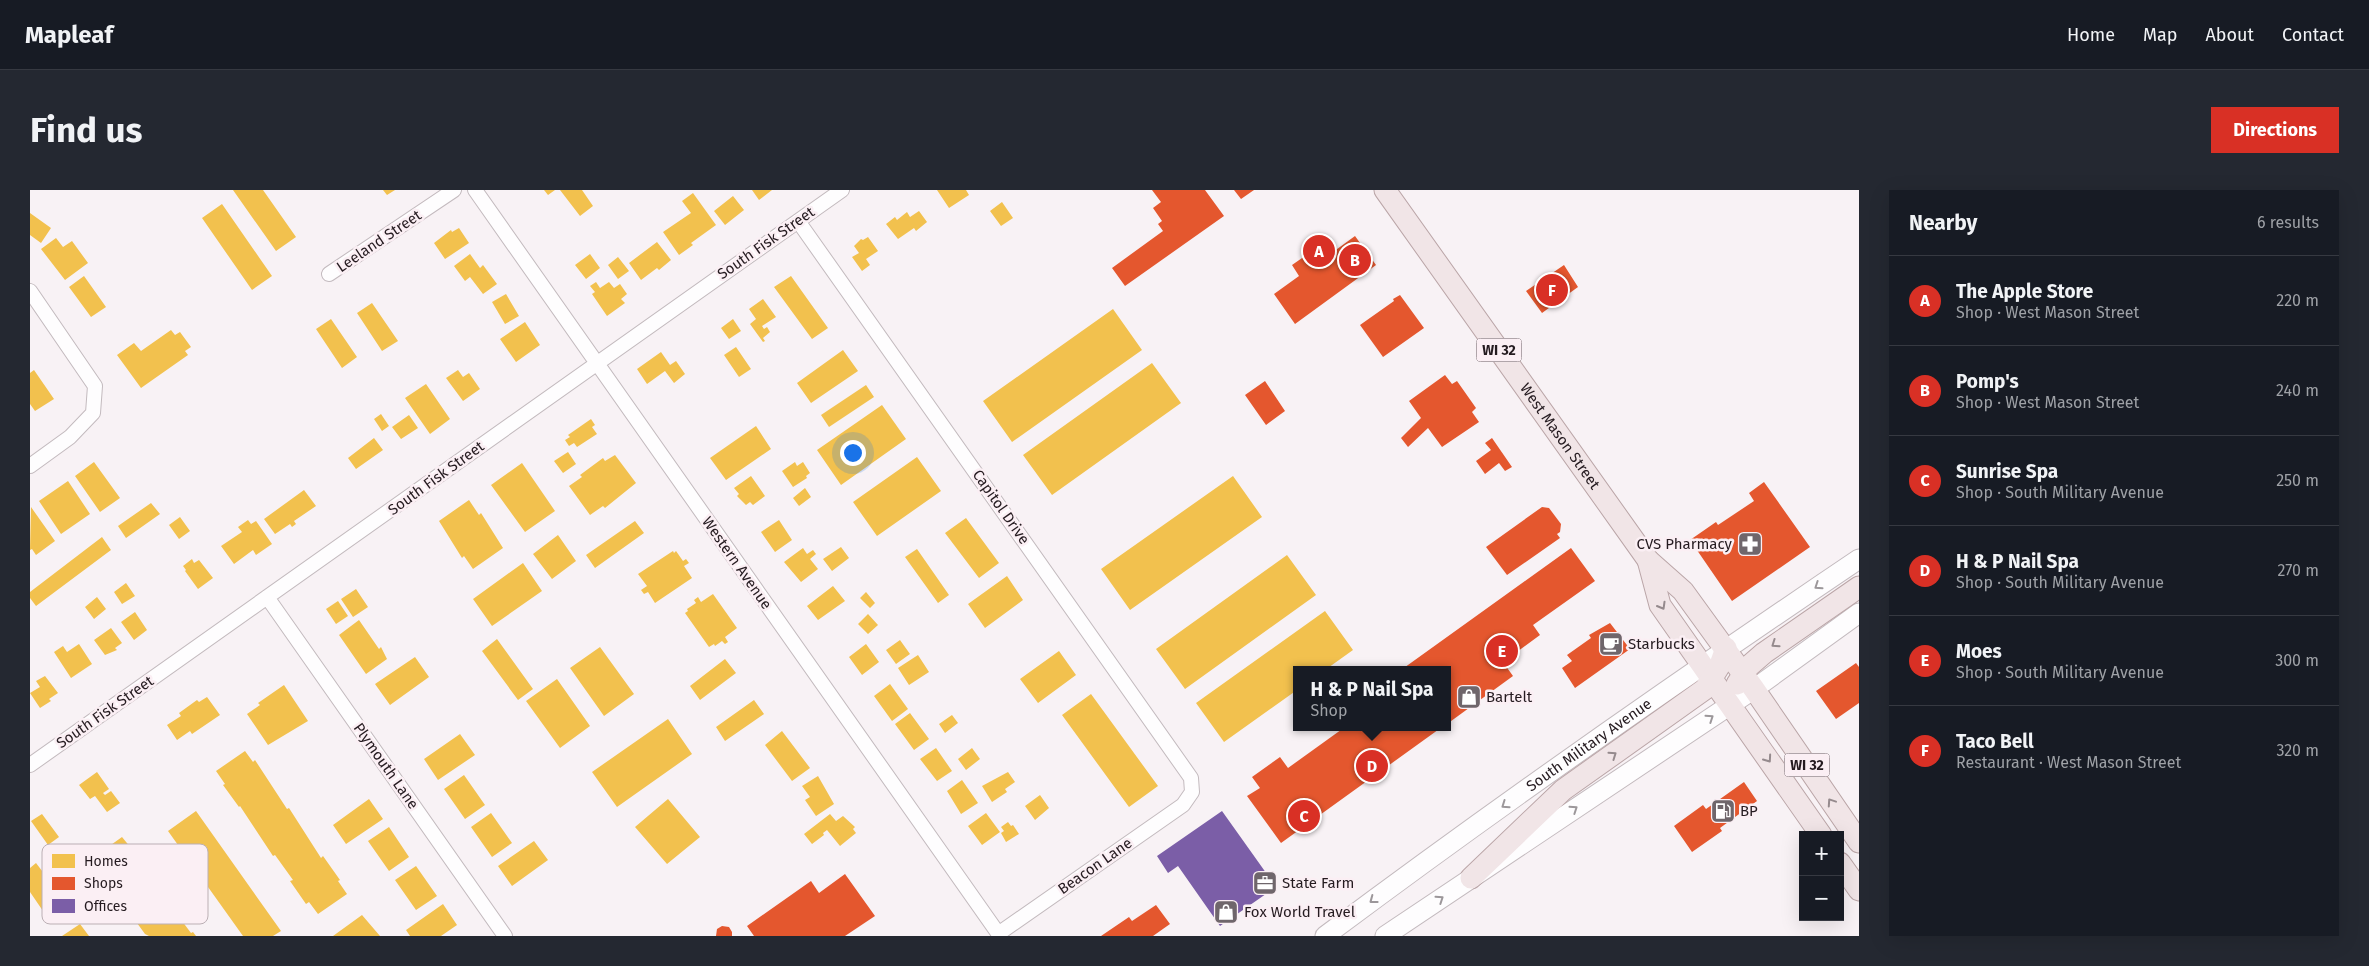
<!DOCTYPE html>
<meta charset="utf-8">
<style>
body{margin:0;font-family:"Fira Sans",sans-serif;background:#242831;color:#f1f3f6}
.controls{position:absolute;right:15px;bottom:15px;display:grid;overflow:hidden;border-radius:0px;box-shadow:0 5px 20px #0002}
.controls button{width:45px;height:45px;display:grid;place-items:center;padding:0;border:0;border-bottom:1px solid #363941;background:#171b24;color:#f1f3f6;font:25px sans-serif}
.you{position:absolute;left:822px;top:262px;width:18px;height:18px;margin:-12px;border:4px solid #fff;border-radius:50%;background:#1a73e8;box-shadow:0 0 0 8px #1a73e833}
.badge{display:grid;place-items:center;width:32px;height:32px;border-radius:50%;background:#d93025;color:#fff;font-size:16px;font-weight:700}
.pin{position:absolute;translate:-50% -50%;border:2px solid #fff;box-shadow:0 1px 5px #0006}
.popup{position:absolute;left:1263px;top:476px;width:158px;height:65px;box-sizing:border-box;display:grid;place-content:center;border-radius:0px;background:#171b24;filter:drop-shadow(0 1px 4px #0005);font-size:16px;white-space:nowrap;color:#9ea1a6}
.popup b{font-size:19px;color:#f1f3f6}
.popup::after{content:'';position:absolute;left:50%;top:100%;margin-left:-10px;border:10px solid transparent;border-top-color:#171b24}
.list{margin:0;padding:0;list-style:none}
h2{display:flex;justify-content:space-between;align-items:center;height:65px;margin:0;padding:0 20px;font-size:21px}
h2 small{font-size:16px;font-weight:400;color:#9ea1a6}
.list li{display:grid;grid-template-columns:32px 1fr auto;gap:15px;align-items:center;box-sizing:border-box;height:90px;padding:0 20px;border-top:1px solid #363941}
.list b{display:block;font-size:19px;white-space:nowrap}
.list p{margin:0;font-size:16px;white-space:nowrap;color:#9ea1a6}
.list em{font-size:16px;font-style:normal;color:#9ea1a6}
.map{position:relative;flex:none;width:1829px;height:746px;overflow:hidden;border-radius:0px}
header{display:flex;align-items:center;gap:30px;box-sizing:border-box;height:70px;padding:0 25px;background:#171b24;border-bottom:1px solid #363941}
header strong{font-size:24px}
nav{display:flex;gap:28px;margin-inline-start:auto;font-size:18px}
.intro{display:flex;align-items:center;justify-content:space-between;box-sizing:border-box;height:120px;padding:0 30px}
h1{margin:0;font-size:35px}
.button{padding:12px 22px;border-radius:0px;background:#d93025;color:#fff;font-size:18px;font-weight:700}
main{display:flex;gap:30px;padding:0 30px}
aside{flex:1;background:#171b24;border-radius:0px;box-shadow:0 5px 20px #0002}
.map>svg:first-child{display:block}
</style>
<header>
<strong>Mapleaf</strong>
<nav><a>Home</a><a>Map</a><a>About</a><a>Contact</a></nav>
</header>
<div class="intro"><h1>Find us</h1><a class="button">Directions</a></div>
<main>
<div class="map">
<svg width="1829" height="746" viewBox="0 0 1829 746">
<rect width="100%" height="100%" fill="#f8f2f5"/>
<!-- homes -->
<path fill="#f2c14e" d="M203 0H233L266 47 246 61Z
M353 0H365L357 5Z
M514 0H525L518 5Z
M530 0H552L563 16 550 26Z
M722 0H742L729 10Z
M907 0H936L939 5 919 18Z
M663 3 686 35 661 53 663 55 649 65 633 42 661 23 652 11Z
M703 6 714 20 695 35 684 21Z
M972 12 983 28 971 36 960 21Z
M192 14 242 86 222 100 172 28Z
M889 21 897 32 886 41 884 38 868 49 856 34 865 27 867 30 877 22 880 27Z
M0 23 21 38 11 53 0 45Z
M429 38 439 53 415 69 404 53 421 40 422 42Z
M838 47 848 61 836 69 840 75 832 81 822 67 829 63 824 56 831 49 833 50Z
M26 48 33 57 42 51 58 73 35 90 11 59Z
M627 52 641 70 629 80 627 78 611 90 599 73Z
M440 64 450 78 453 75 467 94 453 104 440 87 435 91 424 76Z
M560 64 570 78 556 89 545 75Z
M588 67 599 81 588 89 578 75Z
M54 86 76 117 61 127 39 97Z
M761 86 798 138 782 149 744 97Z
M566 92 570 98 579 92 584 98 590 94 597 104 591 109 595 113 577 126 562 104 565 102 560 96Z
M476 104 489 126 475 134 462 112Z
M733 109 746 127 732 136 734 139 737 137 740 142 733 148 735 151 733 152 720 134 726 129 719 119Z
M342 113 368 151 352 161 327 123Z
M1083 119 1112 160 982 252 953 211Z
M301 129 327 167 312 178 286 139Z
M703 129 711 141 699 149 691 138Z
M495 132 510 155 486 172 470 149Z
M141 140 145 145 150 142 161 157 155 161 158 165 111 198 87 165 104 153 111 161Z
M706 157 721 179 709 187 694 165Z
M813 160 828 181 781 213 767 193Z
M631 162 640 175 646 171 655 184 644 193 635 181 617 194 607 179Z
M1122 173 1151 213 1022 305 993 265Z
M4 180 24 209 5 221 0 214V183Z
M428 180 433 187 439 183 450 199 433 211 416 188Z
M396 194 420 229 400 244 375 208Z
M836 195 844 207 799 237 791 225Z
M852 215 876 249 811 295 787 260Z
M351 224 359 236 352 241 344 229Z
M379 225 388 238 371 249 362 237Z
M561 229 565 235 562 237 567 244 547 257 544 253 539 256 535 250 540 247 538 245Z
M726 236 741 259 696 290 680 268Z
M344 248 353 260 326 279 318 268Z
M538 262 546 274 533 283 524 271Z
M585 265 606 293 575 318 573 316 560 325 539 296 552 287 550 285 573 268 575 271Z
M887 267 911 301 847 346 823 312Z
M64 272 90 308 70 322 45 286Z
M765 272 767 276 773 272 780 283 776 286 777 288 763 297 752 281Z
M492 273 525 321 495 342 461 295Z
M721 286 735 306 723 315 720 312 716 315 707 306 709 304 704 298Z
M1203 286 1232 327 1100 420 1071 379Z
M38 291 60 324 31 344 9 311Z
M775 298 781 307 769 316 763 308Z
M274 300 286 316 264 331 266 334 262 337 260 334 245 344 234 329Z
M439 310 449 325 451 323 473 358 443 379 434 366 432 368 409 331Z
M121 313 130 324 96 348 88 336Z
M1 317 25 351 6 365 2 359 0 360Z
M150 327 160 341 149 349 139 335Z
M936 328 969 373 949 388 915 343Z
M218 330 221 334 226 331 242 354 226 365 223 360 204 374 191 356 212 342 208 337Z
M749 330 762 350 745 362 731 342Z
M605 331 614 343 565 378 556 365Z
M528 345 546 371 522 389 503 364Z
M72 347 81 360 6 416 0 408V402Z
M811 357 819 368 802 381 793 369Z
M773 358 777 364 783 360 786 364 780 369 788 379 771 392 754 372Z
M887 359 919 405 908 413 875 367Z
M643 361 644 363 646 361 653 371 656 369 659 373 654 376 662 388 625 413 618 402 614 404 611 400 617 396 608 384Z
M1257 365 1286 405 1155 499 1126 459Z
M162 369 164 373 169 370 183 388 168 399 155 381 156 380 153 376Z
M493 373 512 401 462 436 443 409Z
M977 386 993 410 955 438 938 414Z
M96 393 105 406 92 414 84 402Z
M803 396 815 411 788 430 777 416Z
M326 399 338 417 323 427 311 409Z
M836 402 845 413 840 418 830 408Z
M683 404 707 438 695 447 698 452 695 454 692 451 685 456 684 454 679 457 655 423 658 421 657 419 666 413 664 410 668 407 671 412Z
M67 407 76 419 64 429 55 417Z
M308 411 318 426 306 434 296 419Z
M1295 421 1323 460 1295 480H1267V500L1194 552 1166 513Z
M105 422 117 440 104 450 91 432Z
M838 424 848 435 838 444 828 434Z
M329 430 349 459 351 457 357 469 336 484 309 445Z
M81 438 92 453 85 458 87 460 75 465 64 450Z
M467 449 503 499 488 510 452 461Z
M870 450 880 464 866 474 856 460Z
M49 454 62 474 41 488 24 462 33 456 37 462Z
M836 454 849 472 832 485 819 467Z
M570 457 604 504 574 526 540 478Z
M1029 461 1046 485 1008 513 990 489Z
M888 465 899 482 879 495 868 478Z
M385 467 399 487 360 515 345 494Z
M695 469 706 483 670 510 660 496Z
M15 486 28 503 19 509 21 511 10 518 0 503 10 497 6 491Z
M527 489 560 536 530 558 496 511Z
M860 494 878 519 862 531 844 506Z
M254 495 278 531 238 555 217 524 230 515 228 513Z
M1061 504 1128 596 1099 617 1032 525Z
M177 507 190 525 162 544 160 541 147 550 137 535 151 526 149 523 167 510 169 512Z
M724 510 734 524 695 551 686 537Z
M880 523 899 549 884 560 865 534Z
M922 525 928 533 915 543 909 534Z
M638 529 662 564 587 617 562 582Z
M752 541 780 578 762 591 735 555Z
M430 544 445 565 408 590 394 569Z
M906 558 922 581 907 591 890 569Z
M942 558 950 569 936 580 928 569Z
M215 561 223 572 225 570 257 619 259 618 291 668 293 666 310 690 308 691 317 704 288 724 279 712 276 714 260 691 263 690 245 665 243 666 210 616 209 617 193 595 195 594 186 581Z
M67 582 79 599 73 603 75 605 81 601 90 613 77 622 65 606 60 609 49 595Z
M978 582 985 592 975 599 977 602 962 612 952 596Z
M434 585 455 615 435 629 414 599Z
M788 586 804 614 786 626 775 610 780 607 772 596Z
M932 590 948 613 931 624 917 601Z
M1010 605 1019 618 1005 630 995 616Z
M339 609 353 629 316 654 303 635Z
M638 609 670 647 637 674 605 637Z
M166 621 251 741 243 746H213L138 641Z
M461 623 482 653 462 667 441 637Z
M956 623 970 642 952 655 938 636Z
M12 624 29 647 18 655 1 631Z
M800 624 806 631 813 626 825 637 823 639 826 643 810 656 797 640 793 643 794 645 782 654 774 644Z
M978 632 981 636 983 635 989 644 976 652 971 643 974 641 971 637Z
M359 637 379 667 359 681 338 651Z
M92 647 101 658 103 656 119 678 116 680 149 721 146 723 161 743 163 742 166 746H119L115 744 99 722 101 720 69 679 71 677 64 667Z
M504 651 518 670 482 696 468 676Z
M6 673 32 707 13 721 0 702V678Z
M386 676 407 706 386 720 365 690Z
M47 712 54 722 42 731 34 721Z
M413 714 427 735 411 746H380L376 740Z
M332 725 350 746H303Z
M50 734 59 746H32Z"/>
<!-- shops -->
<path fill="#e4572e" d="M1122 0H1175L1194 26 1095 96 1082 78 1133 41 1128 34 1132 31 1123 18 1131 12Z
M1204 0H1224L1211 9Z
M1325 46 1346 75 1265 134 1244 104 1269 86 1262 75 1285 59 1283 56 1294 48 1303 62Z
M1534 75 1548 97 1512 123 1496 101Z
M1370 105 1394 138 1353 167 1330 135 1364 111 1363 109Z
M1415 185 1422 194 1427 191 1446 218 1442 222 1449 232 1412 257 1398 238 1378 257 1371 248 1391 228 1379 211Z
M1235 191 1255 221 1236 235 1215 205Z
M1462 248 1482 277 1475 281 1469 273 1455 284 1446 271 1461 260 1455 253Z
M1734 292 1780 357 1702 411 1660 350 1686 332 1688 335 1724 311 1719 303Z
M1512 317 1519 318 1531 334 1530 342 1527 344 1530 348 1477 385 1456 357Z
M1541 358 1565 391 1503 435 1510 445 1473 472 1483 486 1417 534V480H1371Z
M1580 433 1600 459 1545 498 1532 478 1542 471 1537 465 1561 448 1559 445Z
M1826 473 1829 477V513L1806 529 1786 501Z
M1315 537H1412L1251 653 1217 606 1230 598 1222 587 1250 567 1258 578Z
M1714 592 1727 611 1690 638 1692 641 1662 662 1644 636 1673 615 1676 619Z
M815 684 845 726 815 746H724L717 736 781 691 789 703Z
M1126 715 1140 734 1123 746H1071L1099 727 1102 731Z
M692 736 699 737 702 742V746H686L687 739Z"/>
<!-- offices -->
<path fill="#7b5ea7" d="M1192 621 1246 697 1190 736 1148 676 1138 683 1127 666Z"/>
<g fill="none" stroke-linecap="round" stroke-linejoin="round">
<defs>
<path id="minor" d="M445 0 970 746
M768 31 1161 588 1162 602 1153 615 968 744
M299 84 424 0
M0 101 65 196 63 223 40 247 0 276
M237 407 475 746
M0 575 812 0"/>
<g id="secondary">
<path id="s1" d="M1295 746C1469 616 1648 491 1829 369"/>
<path d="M1355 746 1724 499 1829 423"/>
</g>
<g id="primary">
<path id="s2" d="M1355 0 1618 370 1653 401 1724 499 1829 652"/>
<path d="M1618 370 1630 415 1791 645"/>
<path d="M1707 494 1719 476 1734 463 1829 397"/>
<path d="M1810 673 1829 700"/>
<path d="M1441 688 1533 600 1675 499 1690 475 1696 458"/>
</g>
</defs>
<!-- minor casing -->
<use href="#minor" stroke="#c3babe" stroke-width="16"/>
<!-- secondary casing -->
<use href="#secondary" stroke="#c3babe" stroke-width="21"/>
<!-- primary casing -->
<use href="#primary" stroke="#baa5a7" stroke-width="23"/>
<!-- minor -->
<use href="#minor" stroke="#fefdfe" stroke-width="14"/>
<!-- secondary -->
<use href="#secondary" stroke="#fefdfe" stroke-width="19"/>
<!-- primary -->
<use href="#primary" stroke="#f1e5e7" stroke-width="21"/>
</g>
<!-- one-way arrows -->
<defs><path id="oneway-chevron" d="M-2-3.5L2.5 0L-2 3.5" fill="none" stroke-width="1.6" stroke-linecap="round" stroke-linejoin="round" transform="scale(1.25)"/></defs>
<g stroke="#9c979a">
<use href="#oneway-chevron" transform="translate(1788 396) rotate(146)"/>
<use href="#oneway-chevron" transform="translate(1680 528) rotate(-34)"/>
<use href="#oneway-chevron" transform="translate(1475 615) rotate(145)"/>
<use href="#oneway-chevron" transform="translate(1544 619) rotate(-34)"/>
<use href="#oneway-chevron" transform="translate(1410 709) rotate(-34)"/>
<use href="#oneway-chevron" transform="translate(1343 710) rotate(143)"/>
</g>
<g stroke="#958a8d">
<use href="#oneway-chevron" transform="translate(1632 416) rotate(60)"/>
<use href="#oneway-chevron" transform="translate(1745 454) rotate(145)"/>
<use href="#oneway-chevron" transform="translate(1583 565) rotate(-35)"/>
<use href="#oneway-chevron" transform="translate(1738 569) rotate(55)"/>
<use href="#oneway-chevron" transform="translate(1801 612) rotate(-124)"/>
</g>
<!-- icons -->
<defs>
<symbol id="pharmacy-square" viewBox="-11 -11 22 22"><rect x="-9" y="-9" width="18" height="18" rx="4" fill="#6f666b" stroke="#fbeff4"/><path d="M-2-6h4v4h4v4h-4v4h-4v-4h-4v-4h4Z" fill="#fff"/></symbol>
<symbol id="cafe-square" viewBox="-11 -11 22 22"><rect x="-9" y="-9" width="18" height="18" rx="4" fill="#6f666b" stroke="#fbeff4"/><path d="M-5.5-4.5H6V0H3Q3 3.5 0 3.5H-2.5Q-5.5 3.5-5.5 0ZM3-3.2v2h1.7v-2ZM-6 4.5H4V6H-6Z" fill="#fff"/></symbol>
<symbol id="shop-square" viewBox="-11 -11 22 22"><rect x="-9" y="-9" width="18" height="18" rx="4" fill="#6f666b" stroke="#fbeff4"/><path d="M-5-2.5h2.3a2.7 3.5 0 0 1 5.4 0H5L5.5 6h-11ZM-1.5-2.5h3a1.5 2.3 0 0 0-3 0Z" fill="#fff"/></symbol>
<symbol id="fuel-square" viewBox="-11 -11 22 22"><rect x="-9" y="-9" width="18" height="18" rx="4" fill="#6f666b" stroke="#fbeff4"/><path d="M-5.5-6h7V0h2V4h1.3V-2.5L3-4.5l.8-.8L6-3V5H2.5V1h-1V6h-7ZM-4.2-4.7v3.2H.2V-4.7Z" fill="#fff"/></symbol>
<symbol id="office-square" viewBox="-11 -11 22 22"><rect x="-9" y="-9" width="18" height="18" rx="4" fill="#6f666b" stroke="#fbeff4"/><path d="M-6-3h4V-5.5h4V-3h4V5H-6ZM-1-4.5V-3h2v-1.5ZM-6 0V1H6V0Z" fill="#fff"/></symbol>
</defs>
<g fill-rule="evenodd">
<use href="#pharmacy-square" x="1706" y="340" width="28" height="28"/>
<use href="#cafe-square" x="1567" y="440" width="28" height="28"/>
<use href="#shop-square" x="1425" y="493" width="28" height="28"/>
<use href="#fuel-square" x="1679" y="607" width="28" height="28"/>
<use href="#office-square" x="1221" y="679" width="28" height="28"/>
<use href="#shop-square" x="1182" y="708" width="28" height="28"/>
</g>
<g text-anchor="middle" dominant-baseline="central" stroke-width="5" stroke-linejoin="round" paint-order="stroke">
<!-- shield labels -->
<g fill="#fbeff4" stroke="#655b60" stroke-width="1">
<rect x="1446.5" y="148.5" width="45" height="23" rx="4"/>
<rect x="1754.5" y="563.5" width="45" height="23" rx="4"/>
</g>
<g font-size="14" font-weight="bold" fill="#251b20">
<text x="1469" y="160">WI 32</text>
<text x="1777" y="575">WI 32</text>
</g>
<!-- street labels -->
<g font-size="15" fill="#251b20" stroke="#fbeff4">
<text transform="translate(349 51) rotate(-34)">Leeland Street</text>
<text transform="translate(736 53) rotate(-35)">South Fisk Street</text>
<text stroke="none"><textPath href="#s2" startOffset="302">West Mason Street</textPath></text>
<text transform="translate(406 288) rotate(-36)">South Fisk Street</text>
<text transform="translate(971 317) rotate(55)">Capitol Drive</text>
<text transform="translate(707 373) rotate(55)">Western Avenue</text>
<text transform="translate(75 522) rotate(-35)">South Fisk Street</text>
<text stroke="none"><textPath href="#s1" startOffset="326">South Military Avenue</textPath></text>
<text transform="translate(356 576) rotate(55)">Plymouth Lane</text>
<text transform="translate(1065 676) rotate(-35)">Beacon Lane</text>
</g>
<!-- poi labels -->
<g font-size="15" fill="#251b20" stroke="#fbeff4" text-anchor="start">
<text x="1702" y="354" text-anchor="end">CVS Pharmacy</text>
<text x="1598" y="454">Starbucks</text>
<text x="1456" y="507">Bartelt</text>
<text x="1710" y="621">BP</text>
<text x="1252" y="693">State Farm</text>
<text x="1214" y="722">Fox World Travel</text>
</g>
</g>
<!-- legend -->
<rect x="12" y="654" width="166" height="80" rx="8" fill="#fbeff4" stroke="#bbafb4" stroke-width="1"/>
<rect x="22" y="664" width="23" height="14" fill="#f2c14e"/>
<rect x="22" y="687" width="23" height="13" fill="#e4572e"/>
<rect x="22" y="709" width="23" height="14" fill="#7b5ea7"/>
<g font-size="14" fill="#251b20">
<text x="54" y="676">Homes</text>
<text x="54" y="698">Shops</text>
<text x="54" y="721">Offices</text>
</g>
</svg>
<div class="controls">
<button>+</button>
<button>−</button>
</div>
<div class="you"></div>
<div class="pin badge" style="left:1289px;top:61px">A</div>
<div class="pin badge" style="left:1325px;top:70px">B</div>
<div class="pin badge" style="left:1274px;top:626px">C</div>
<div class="pin badge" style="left:1342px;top:576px">D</div>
<div class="popup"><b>H &amp; P Nail Spa</b>Shop</div>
<div class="pin badge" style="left:1472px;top:461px">E</div>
<div class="pin badge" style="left:1522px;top:100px">F</div>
</div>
<aside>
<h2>Nearby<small>6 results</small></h2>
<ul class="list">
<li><span class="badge">A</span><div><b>The Apple Store</b><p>Shop · West Mason Street</p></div><em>220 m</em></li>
<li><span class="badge">B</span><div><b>Pomp's</b><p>Shop · West Mason Street</p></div><em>240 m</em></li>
<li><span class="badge">C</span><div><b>Sunrise Spa</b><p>Shop · South Military Avenue</p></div><em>250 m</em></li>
<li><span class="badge">D</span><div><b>H &amp; P Nail Spa</b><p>Shop · South Military Avenue</p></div><em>270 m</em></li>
<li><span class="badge">E</span><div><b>Moes</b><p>Shop · South Military Avenue</p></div><em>300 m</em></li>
<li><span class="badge">F</span><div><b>Taco Bell</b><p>Restaurant · West Mason Street</p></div><em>320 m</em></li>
</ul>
</aside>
</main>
